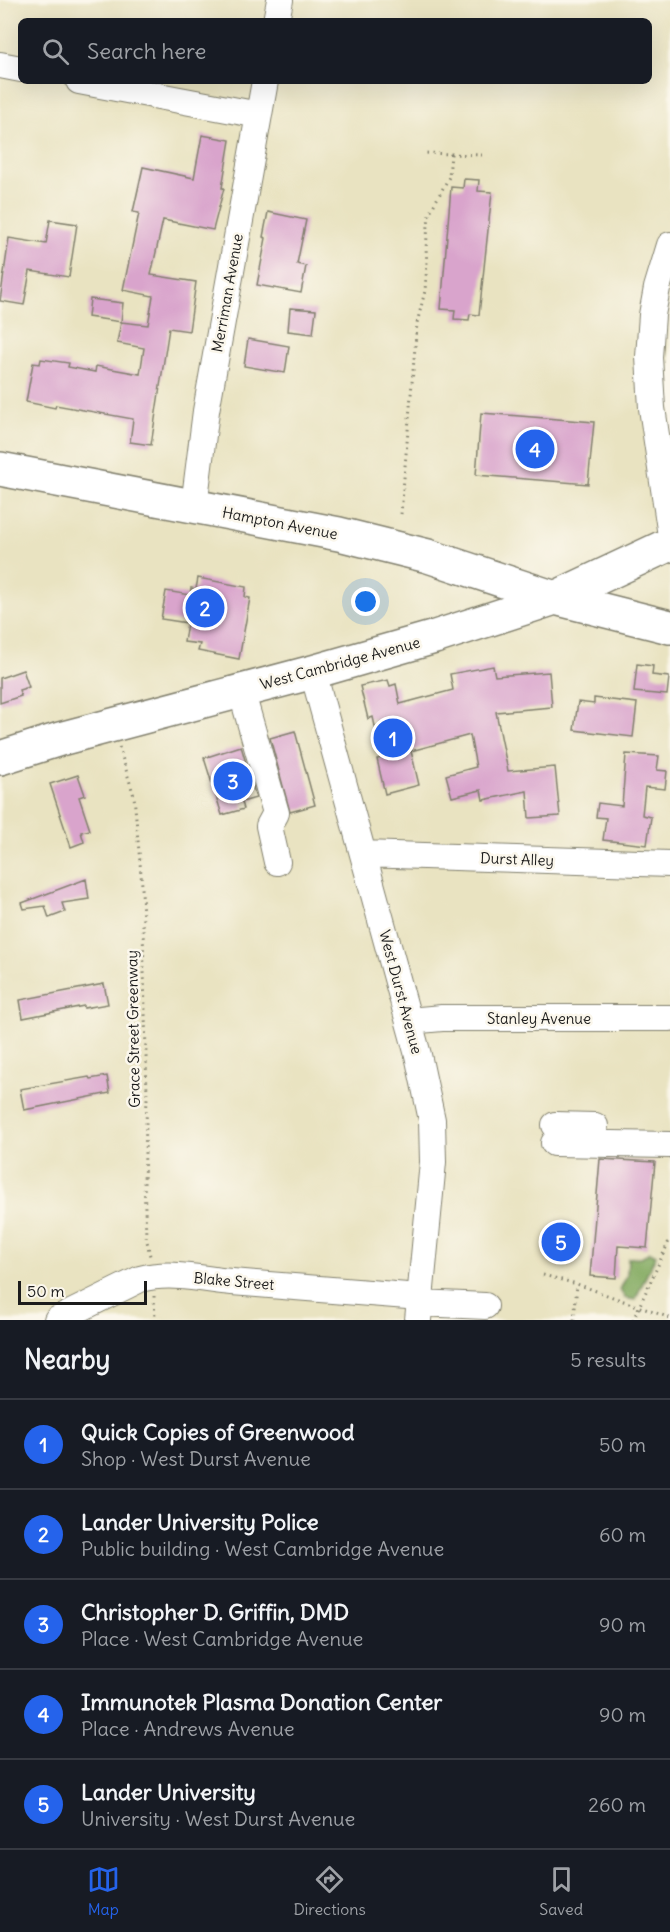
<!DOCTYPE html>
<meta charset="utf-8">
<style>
body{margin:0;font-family:Delius,sans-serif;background:#242831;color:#f1f3f6}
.scale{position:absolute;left:18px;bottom:15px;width:129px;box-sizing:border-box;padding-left:6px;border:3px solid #1c1c1c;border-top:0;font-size:16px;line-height:21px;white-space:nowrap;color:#1c1c1c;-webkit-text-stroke:4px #fbf7ec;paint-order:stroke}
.you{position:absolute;left:366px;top:602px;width:21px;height:21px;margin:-15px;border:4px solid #fff;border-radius:50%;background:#1a73e8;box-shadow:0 0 0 9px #1a73e833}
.badge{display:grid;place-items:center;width:39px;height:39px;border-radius:50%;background:#2563eb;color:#fff;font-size:20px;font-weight:700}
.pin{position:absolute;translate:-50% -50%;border:3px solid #fff;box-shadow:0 2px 6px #0006}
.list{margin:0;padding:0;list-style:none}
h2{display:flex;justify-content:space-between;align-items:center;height:78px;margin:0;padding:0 24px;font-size:26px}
h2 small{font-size:20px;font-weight:400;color:#9ea1a6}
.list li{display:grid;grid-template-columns:39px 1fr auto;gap:18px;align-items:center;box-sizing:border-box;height:90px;padding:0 24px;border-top:2px solid #363941}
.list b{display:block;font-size:22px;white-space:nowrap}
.list p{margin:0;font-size:20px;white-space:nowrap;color:#9ea1a6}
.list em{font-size:20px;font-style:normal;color:#9ea1a6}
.icon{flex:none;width:33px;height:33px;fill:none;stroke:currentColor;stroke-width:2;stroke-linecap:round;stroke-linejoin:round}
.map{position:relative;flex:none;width:670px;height:1320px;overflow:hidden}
.search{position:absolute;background:#171b24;box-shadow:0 6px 24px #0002;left:18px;right:18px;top:18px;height:66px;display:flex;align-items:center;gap:15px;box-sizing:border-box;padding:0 21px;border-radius:9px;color:#9ea1a6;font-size:22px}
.sheet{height:528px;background:#171b24}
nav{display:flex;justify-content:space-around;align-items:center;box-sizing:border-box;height:84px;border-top:2px solid #363941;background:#171b24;font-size:16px;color:#9ea1a6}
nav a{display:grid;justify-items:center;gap:3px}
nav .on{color:#2563eb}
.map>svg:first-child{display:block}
</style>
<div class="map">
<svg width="670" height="1320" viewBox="0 0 670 1320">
<rect width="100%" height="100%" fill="#fbf7ec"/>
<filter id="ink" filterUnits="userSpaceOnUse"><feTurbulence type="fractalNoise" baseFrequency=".0167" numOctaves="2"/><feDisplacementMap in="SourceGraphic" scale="12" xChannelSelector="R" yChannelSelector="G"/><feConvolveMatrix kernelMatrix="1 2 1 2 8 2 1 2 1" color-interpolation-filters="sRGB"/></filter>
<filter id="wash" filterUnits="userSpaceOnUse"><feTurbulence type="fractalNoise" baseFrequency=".008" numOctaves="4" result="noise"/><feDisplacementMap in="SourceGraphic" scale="24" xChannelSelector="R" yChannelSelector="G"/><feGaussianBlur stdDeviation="1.35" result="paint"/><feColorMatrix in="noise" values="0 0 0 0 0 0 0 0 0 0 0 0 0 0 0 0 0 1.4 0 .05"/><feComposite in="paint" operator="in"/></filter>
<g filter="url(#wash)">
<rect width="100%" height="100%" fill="#e9e3c1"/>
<!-- forest -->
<path fill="#83aa61" stroke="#50633e" stroke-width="1.5" d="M650 1252 656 1255 635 1300 625 1298 620 1290 627 1275 628 1258 641 1257Z"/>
<g id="blocks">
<!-- building -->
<path fill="#d9a4cc" d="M202 135 230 140 222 188H224L213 230 163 220 151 275 196 282 189 331 169 328 151 445 130 442 133 419 56 405 55 408 26 402 33 363 40 364 41 359 69 363 68 367 95 372 96 366 140 374 144 348 117 343 121 322 148 325 153 296 123 290 139 213 133 212 143 167 194 178Z
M464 179 479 180 478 191 492 192 479 315 470 314 469 320 454 319 455 310 441 309 451 187 463 188Z
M268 212 306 220 297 264 306 266 301 293 257 285 266 238 263 237Z
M50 220 77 224 69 277 30 271 24 305 0 301 9 238 46 244Z
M90 299 123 303 121 322 88 317Z
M290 308 316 310 313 334 288 331Z
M248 339 289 346 285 373 244 366Z
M481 413 594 422 588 484 476 475Z
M198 578 246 587 245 597 250 598 239 659 198 651 200 644 184 642 187 623 161 619 166 591 190 595 191 588 196 589Z
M637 664 653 666 652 675 669 677 667 695 634 692Z
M493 666 495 676 549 672 552 707 496 712 508 771 555 767 560 816 529 818 527 791 483 800 481 790 452 797 446 775 476 767 470 735 411 751 419 785 385 794 377 759 382 758 373 717 368 719 360 686 388 680 390 686 396 684 400 704 453 690 450 674Z
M23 670 29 687 19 690 21 696 0 703V678Z
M594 698 637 703 633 737 574 730 578 702 594 704Z
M295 731 315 805 290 812 270 738Z
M241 746 256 798 242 802 244 809 222 815 204 758Z
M626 754 659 756 657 770 667 771 665 789 645 787 642 815 651 817 647 845 603 840 606 818 596 817 598 803 622 806Z
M78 775 85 795 79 797 90 830 81 832 84 842 71 847 50 784Z
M86 879 89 899 62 903 65 912 49 918 45 906 24 909 22 903Z
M104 984 108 1004 84 1008V1006L23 1018 20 1000Z
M107 1076 110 1093 24 1110 20 1089 89 1077 90 1079Z
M600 1159 655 1162 647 1248 618 1246 616 1278 590 1276Z"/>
</g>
</g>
<g filter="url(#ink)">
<use href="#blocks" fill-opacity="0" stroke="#82806e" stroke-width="1.5"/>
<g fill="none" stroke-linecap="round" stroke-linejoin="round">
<defs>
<path id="minor" d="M276 21 280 0
M0 65 21 69
M79 81 259 115
M670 245 657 288 652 315 649 357 652 408 670 529
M194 506 206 411 265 81
M313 672 418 1055 432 1120 433 1162 418 1320
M241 690 276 813 269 826 277 862
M363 854 670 864
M409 1021 442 1018H670
M555 1125 595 1126
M554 1143 670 1145
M420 1303 485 1306
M57 1320 140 1279C170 1271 201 1279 232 1282 294 1287 357 1292 420 1297"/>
<path id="major" d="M0 469 339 534 428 556 555 598 670 627
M0 758 60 739 313 672 435 637 555 598 670 544"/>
</defs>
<!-- minor casing -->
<use href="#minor" stroke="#82806e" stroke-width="28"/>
<!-- major casing -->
<use href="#major" stroke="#82806e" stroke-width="36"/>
<!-- path -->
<path stroke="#82806e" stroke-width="3" stroke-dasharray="1.5 4.5" stroke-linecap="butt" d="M451 154 482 155
M401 514 417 323 425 291 427 264 426 248 429 214 449 177 451 154 424 153
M119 747 134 796 142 885 147 1097 144 1181 146 1236 150 1256
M543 1275 577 1284 670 1318
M154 1296 155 1320
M574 1320 577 1284
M633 1320 670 1239"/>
<!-- minor -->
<use href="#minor" stroke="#fff" stroke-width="26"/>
<!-- major -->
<use href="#major" stroke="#fff" stroke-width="33"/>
</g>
</g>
<g text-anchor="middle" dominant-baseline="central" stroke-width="5" stroke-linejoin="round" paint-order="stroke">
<!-- street labels -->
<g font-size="15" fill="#1c1c1c" stroke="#fbf7ec">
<text transform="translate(227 293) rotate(-80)">Merriman Avenue</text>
<text transform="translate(280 523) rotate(11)">Hampton Avenue</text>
<text transform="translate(340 663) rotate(-15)">West Cambridge Avenue</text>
<text transform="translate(517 859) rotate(2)">Durst Alley</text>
<text transform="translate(401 992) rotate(75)">West Durst Avenue</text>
<text x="539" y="1018">Stanley Avenue</text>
<text transform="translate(133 1029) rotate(-91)">Grace Street Greenway</text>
<text transform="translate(234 1281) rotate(5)">Blake Street</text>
</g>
</g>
</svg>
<div class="scale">50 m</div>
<div class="you"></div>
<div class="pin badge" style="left:393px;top:738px">1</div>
<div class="pin badge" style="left:205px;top:608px">2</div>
<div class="pin badge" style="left:233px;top:781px">3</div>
<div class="pin badge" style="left:535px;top:449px">4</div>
<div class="pin badge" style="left:561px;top:1242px">5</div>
<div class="search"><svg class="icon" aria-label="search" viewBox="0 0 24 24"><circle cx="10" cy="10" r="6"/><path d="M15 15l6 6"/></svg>Search here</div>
</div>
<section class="sheet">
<h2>Nearby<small>5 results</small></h2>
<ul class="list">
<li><span class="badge">1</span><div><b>Quick Copies of Greenwood</b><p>Shop · West Durst Avenue</p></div><em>50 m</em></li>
<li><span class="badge">2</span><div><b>Lander University Police</b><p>Public building · West Cambridge Avenue</p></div><em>60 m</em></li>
<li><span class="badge">3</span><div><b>Christopher D. Griffin, DMD</b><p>Place · West Cambridge Avenue</p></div><em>90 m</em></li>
<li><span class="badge">4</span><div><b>Immunotek Plasma Donation Center</b><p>Place · Andrews Avenue</p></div><em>90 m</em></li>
<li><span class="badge">5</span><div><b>Lander University</b><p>University · West Durst Avenue</p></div><em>260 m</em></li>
</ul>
</section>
<nav>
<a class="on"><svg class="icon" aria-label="map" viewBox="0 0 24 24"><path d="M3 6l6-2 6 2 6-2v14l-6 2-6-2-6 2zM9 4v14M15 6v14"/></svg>Map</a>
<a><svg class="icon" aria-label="directions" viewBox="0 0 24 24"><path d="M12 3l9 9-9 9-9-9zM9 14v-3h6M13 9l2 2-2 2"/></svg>Directions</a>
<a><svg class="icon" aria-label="saved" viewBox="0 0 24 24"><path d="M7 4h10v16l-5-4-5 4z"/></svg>Saved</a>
</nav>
